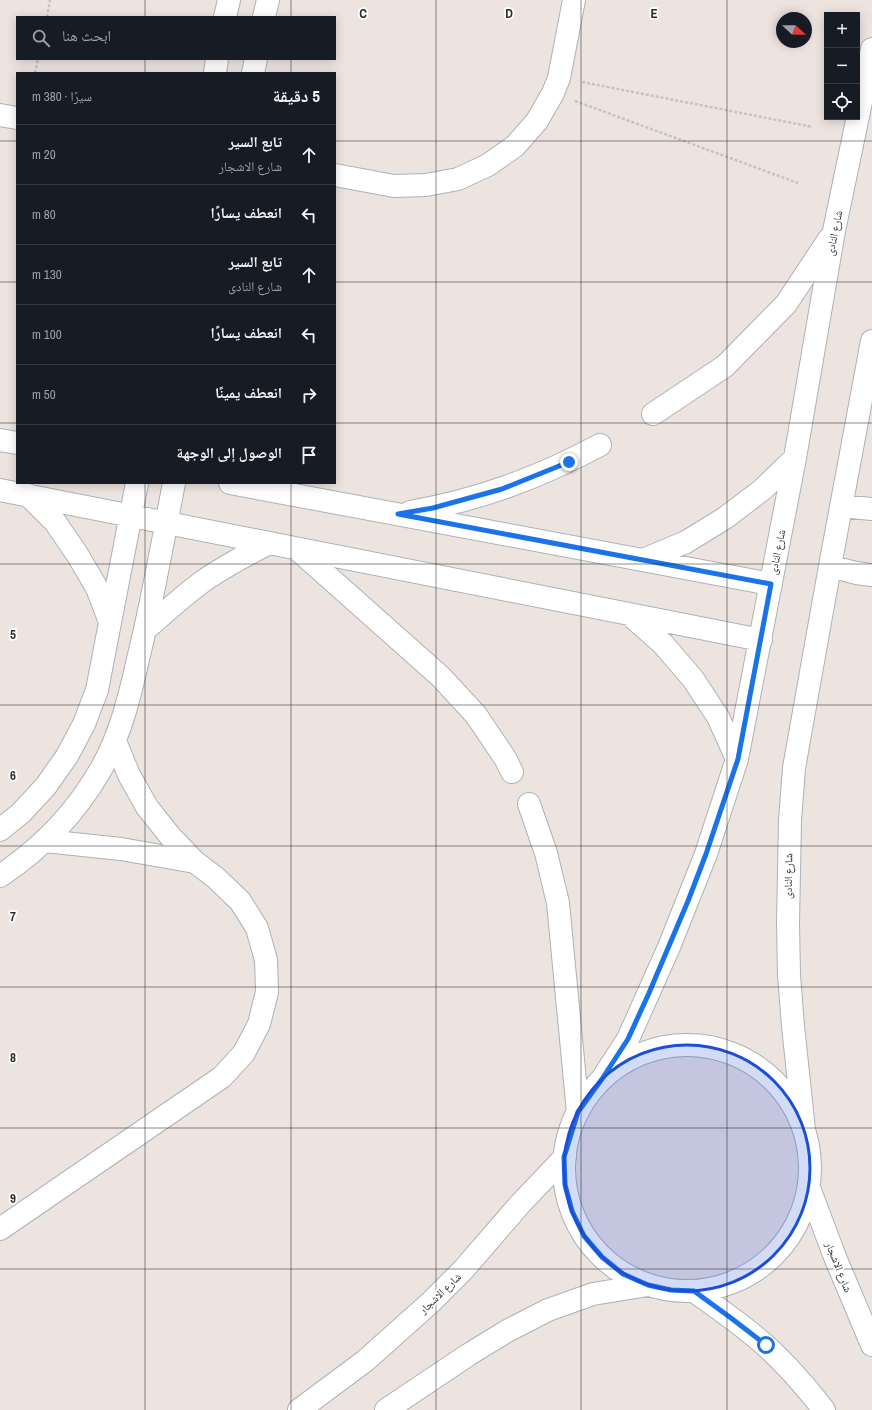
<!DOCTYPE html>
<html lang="ar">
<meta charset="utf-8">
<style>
body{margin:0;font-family:"Archivo Narrow","Noto Naskh Arabic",sans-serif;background:#20242c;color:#f1f3f6;direction:rtl}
.controls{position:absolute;right:12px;top:12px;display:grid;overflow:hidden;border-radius:0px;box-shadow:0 2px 10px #0003}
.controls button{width:36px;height:36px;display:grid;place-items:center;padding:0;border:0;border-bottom:1px solid #363941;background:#171b24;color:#f1f3f6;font:20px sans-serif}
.compass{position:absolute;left:776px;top:12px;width:36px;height:36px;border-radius:50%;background:#171b24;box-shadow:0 2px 10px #0003;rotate:112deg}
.stop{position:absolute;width:12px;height:12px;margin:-9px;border:3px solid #1a73e8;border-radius:50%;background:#fff}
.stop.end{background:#1a73e8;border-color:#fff;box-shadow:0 1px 4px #0008}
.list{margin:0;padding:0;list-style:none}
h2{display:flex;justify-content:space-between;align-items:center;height:52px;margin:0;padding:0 16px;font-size:17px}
h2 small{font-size:13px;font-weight:400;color:#9ea1a6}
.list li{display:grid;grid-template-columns:26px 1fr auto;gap:12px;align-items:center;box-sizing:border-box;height:60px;padding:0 16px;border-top:1px solid #363941}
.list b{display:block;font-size:15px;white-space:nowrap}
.list p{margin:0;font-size:13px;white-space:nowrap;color:#9ea1a6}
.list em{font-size:13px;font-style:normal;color:#9ea1a6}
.icon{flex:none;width:22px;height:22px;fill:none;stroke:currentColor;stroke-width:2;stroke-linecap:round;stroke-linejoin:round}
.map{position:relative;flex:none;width:872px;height:1410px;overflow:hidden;direction:ltr}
.search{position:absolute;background:#171b24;box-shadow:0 2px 10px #0003;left:16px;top:16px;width:320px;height:44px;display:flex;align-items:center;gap:10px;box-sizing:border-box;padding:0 14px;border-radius:0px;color:#9ea1a6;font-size:15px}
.panel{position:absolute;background:#171b24;box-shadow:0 2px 10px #0003;left:16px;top:72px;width:320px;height:412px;border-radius:0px;direction:rtl}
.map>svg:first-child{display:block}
</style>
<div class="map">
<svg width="872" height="1410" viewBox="0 0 872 1410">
<rect width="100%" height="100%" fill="#ede4e0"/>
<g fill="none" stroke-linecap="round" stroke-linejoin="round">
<defs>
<path id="minor" d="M225 17 229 0
M264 17 268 0
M215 73 217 59
M253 73 256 59
M0 115 17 118
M335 175 394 186 426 185 458 179 488 165 515 146 537 121 553 93 559 78 574 0
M653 414 725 366 786 304 829 239
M0 440 17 443
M230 483 771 584
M0 490 761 640
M28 495 55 522 77 554 97 588 110 622
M841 506 872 509
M410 512C479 500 538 478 600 445
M297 549 441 677 476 715 505 758 512 772
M643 560 686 542 725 518 762 490 795 458
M830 566 856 573 872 575
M629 614 663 644 693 679 718 717 737 759
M145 630C164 613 182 597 202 582 223 567 246 555 269 543
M529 804 546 853 558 903 578 1112
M0 830 21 813 46 786 67 756 84 724 97 690 137 483
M45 841 121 849 195 862
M0 876C42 848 76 813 101 769 121 734 130 695 139 655 153 598 163 540 174 483
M564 1168a123 123 0 1 1 246 0a123 123 0 1 1-246 0Z
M602 1079 628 1039 669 947 706 854 737 759 795 458 834 231 872 49
M804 1130 793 1026 789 975 788 923 790 820 794 768 830 566 872 341
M809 1188 835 1257 872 1345
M0 1229 222 1077 244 1053 259 1024 267 992 266 960 257 928 240 901 216 878 195 862 170 836 147 807 129 775 115 741
M694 1291C719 1309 744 1326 766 1346 787 1365 806 1387 824 1410
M299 1410 365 1361 431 1302 463 1270 521 1203 565 1157
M386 1410 468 1355 507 1331 548 1310 593 1294 648 1285"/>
</defs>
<!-- minor casing -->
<use href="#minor" stroke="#acb2b8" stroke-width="24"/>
<!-- path -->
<path stroke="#c4c4c4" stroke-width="2.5" stroke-dasharray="3 2" stroke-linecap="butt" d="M47 17 50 0
M35 73 38 59
M582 82 813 127
M575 101 798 183"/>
<!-- minor -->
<use href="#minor" stroke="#fff" stroke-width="22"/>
</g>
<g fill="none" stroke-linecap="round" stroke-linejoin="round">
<!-- route -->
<path stroke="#1a73e8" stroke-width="5" d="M569 462 502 489 433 508 398 514 771 584 738 759 706 854 688 901 649 993 628 1039 602 1079 578 1112 564 1157 565 1185 572 1211 584 1236 602 1257 623 1274 648 1285 671 1290 694 1291 731 1318 766 1345"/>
</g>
<!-- marked area -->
<path fill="#1d4ed8" fill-opacity="0.2" stroke="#1d4ed8" stroke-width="3" stroke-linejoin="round" d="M564 1168a123 123 0 1 1 246 0a123 123 0 1 1-246 0Z"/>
<!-- grid -->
<path fill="none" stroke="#2c2c2c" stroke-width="1" stroke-opacity="0.55" d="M145 0V17M291 0V17M436 0V1410M581 0V1410M727 0V1410M145 59V73M291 59V73M0 141H17M335 141H872M0 282H17M335 282H872M0 423H17M335 423H872M145 483V1410M291 483V1410M0 564H872M0 705H872M0 846H872M0 987H872M0 1128H872M0 1269H872"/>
<g text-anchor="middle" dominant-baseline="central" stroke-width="3.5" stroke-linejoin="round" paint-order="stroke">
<!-- street labels -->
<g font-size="11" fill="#2c2c2c" stroke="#fff">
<text transform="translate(834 233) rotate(-79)">شارع النادى</text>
<text transform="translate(777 552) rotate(-79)">شارع النادى</text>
<text transform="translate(788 876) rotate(-89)">شارع النادى</text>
<text transform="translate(839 1267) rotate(68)">شارع الاشجار</text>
<text transform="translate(440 1293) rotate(-44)">شارع الاشجار</text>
</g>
</g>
<g font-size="13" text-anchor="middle" font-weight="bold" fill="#2c2c2c" stroke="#fff" stroke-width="3.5" stroke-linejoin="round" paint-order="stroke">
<text x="363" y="18">C</text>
<text x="509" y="18">D</text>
<text x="654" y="18">E</text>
<text x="13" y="639">5</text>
<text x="13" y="780">6</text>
<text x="13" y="921">7</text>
<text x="13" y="1062">8</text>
<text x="13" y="1203">9</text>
</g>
</svg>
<div class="controls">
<button>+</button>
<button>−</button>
<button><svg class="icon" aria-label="locate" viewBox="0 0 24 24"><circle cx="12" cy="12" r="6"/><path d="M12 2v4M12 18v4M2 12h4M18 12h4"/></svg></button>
</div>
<svg class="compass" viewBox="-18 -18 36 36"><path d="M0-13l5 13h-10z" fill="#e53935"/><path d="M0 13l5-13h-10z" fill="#9ea1a6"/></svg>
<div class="stop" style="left:766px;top:1345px"></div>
<div class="stop end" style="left:569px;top:462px"></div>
<div class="search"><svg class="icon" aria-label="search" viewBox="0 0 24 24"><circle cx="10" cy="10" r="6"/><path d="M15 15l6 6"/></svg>ابحث هنا</div>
<section class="panel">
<h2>5 دقيقة<small>سيرًا · 380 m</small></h2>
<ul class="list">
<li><svg class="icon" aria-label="ahead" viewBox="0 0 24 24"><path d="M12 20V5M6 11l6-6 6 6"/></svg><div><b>تابع السير</b><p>شارع الاشجار</p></div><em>20 m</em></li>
<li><svg class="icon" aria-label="left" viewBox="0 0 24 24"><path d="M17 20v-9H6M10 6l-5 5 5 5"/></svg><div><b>انعطف يسارًا</b></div><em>80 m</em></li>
<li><svg class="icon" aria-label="ahead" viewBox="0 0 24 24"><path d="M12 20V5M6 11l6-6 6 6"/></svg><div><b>تابع السير</b><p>شارع النادى</p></div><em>130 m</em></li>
<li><svg class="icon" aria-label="left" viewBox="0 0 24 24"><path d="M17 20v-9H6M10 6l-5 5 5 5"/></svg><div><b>انعطف يسارًا</b></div><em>100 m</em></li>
<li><svg class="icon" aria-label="right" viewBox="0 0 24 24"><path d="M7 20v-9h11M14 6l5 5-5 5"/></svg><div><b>انعطف يمينًا</b></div><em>50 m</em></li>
<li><svg class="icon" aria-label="arrive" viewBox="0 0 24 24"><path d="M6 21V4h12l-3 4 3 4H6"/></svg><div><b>الوصول إلى الوجهة</b></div></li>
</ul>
</section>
</div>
